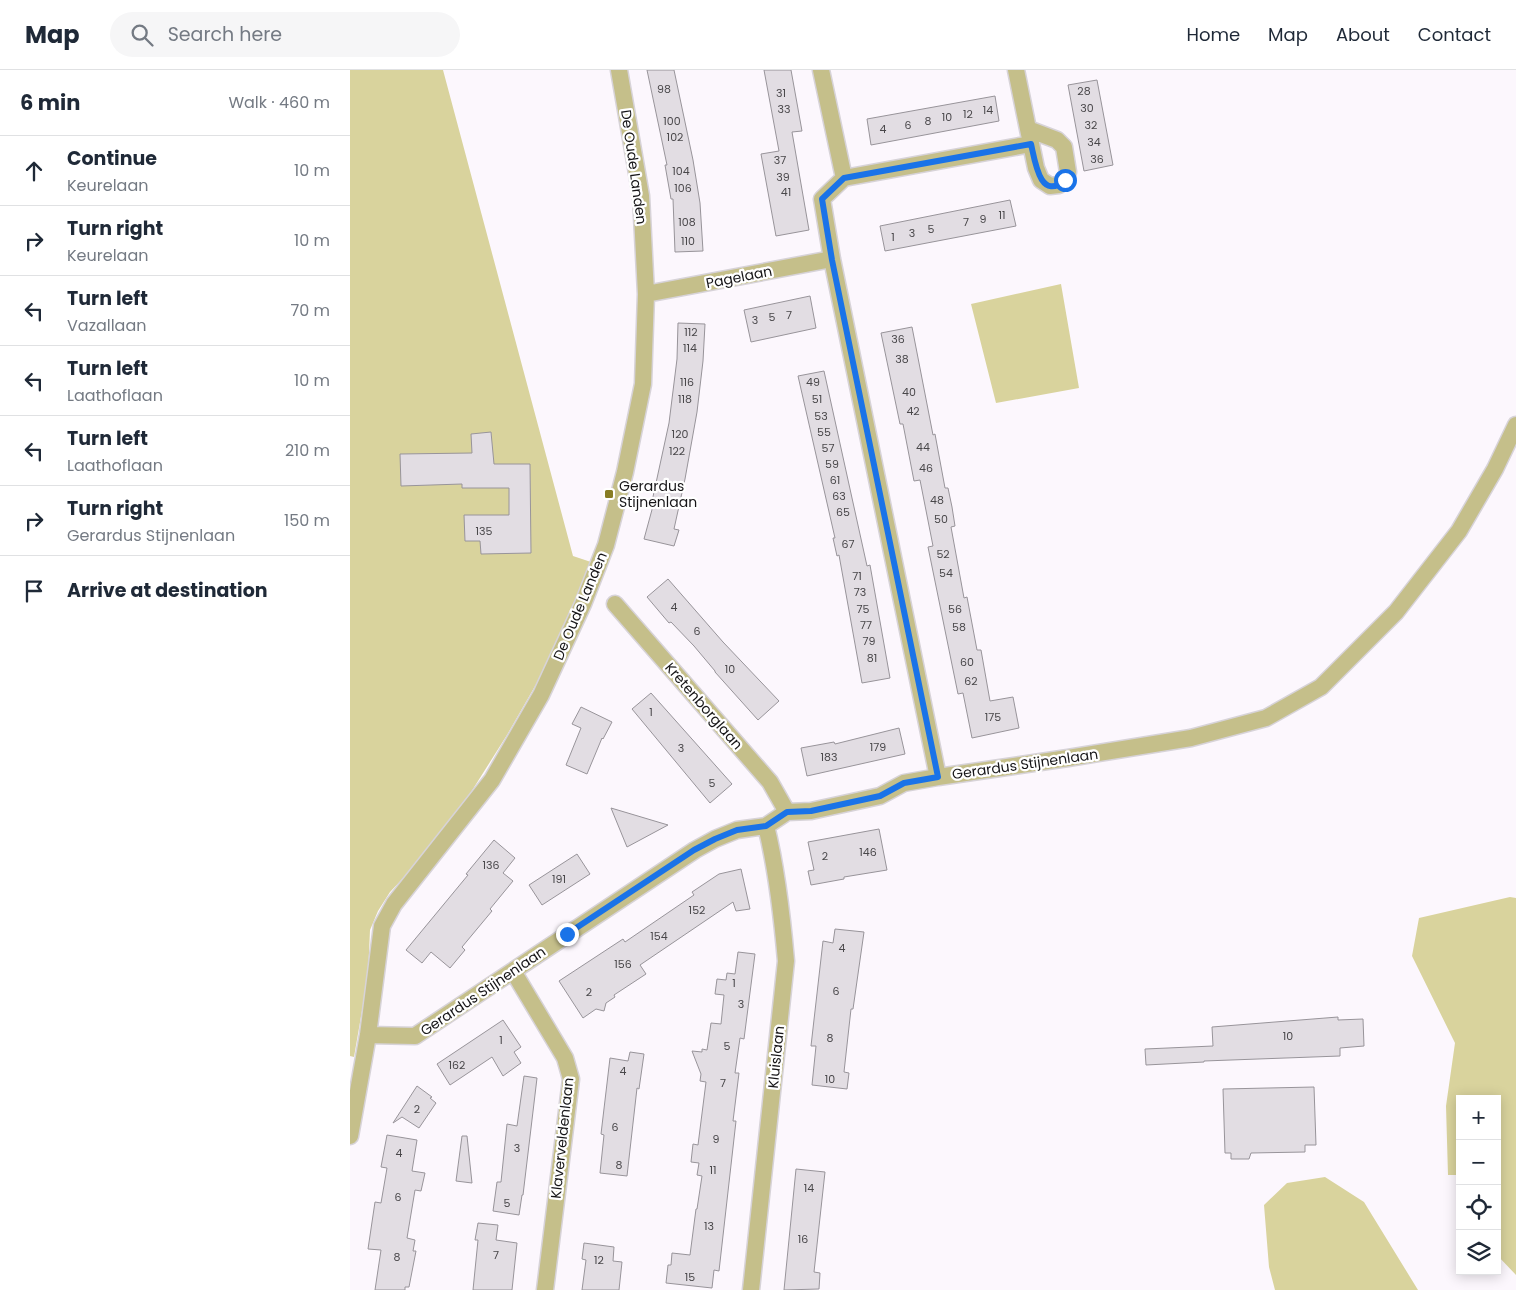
<!DOCTYPE html>
<meta charset="utf-8">
<style>
body{margin:0;font-family:Poppins,sans-serif;background:#f6f6f7;color:#1f2937}
.controls{position:absolute;right:15px;bottom:15px;display:grid;overflow:hidden;border-radius:0px;box-shadow:0 2px 12px #0003}
.controls button{width:45px;height:45px;display:grid;place-items:center;padding:0;border:0;border-bottom:1px solid #e0e1e3;background:#fff;color:#1f2937;font:25px sans-serif}
.stop{position:absolute;width:15px;height:15px;margin:-11px;border:4px solid #1a73e8;border-radius:50%;background:#fff}
.stop.end{background:#1a73e8;border-color:#fff;box-shadow:0 1px 5px #0008}
.list{margin:0;padding:0;list-style:none}
h2{display:flex;justify-content:space-between;align-items:center;height:65px;margin:0;padding:0 20px;font-size:21px}
h2 small{font-size:16px;font-weight:400;color:#747a83}
.list li{display:grid;grid-template-columns:32px 1fr auto;gap:15px;align-items:center;box-sizing:border-box;height:70px;padding:0 20px;border-top:1px solid #e0e1e3}
.list b{display:block;font-size:19px;white-space:nowrap}
.list p{margin:0;font-size:16px;white-space:nowrap;color:#747a83}
.list em{font-size:16px;font-style:normal;color:#747a83}
.icon{flex:none;width:28px;height:28px;fill:none;stroke:currentColor;stroke-width:2;stroke-linecap:round;stroke-linejoin:round}
.map{position:relative;flex:none;width:1166px;height:1220px;overflow:hidden}
header{display:flex;align-items:center;gap:30px;box-sizing:border-box;height:70px;padding:0 25px;background:#fff;border-bottom:1px solid #e0e1e3}
header strong{font-size:24px}
nav{display:flex;gap:28px;margin-inline-start:auto;font-size:18px}
.search{width:350px;height:45px;background:#f6f6f7;display:flex;align-items:center;gap:12px;box-sizing:border-box;padding:0 18px;border-radius:28px;color:#747a83;font-size:19px}
main{display:flex}
aside{flex:1;background:#fff}
.map>svg:first-child{display:block}
</style>
<header>
<strong>Map</strong>
<div class="search"><svg class="icon" aria-label="search" viewBox="0 0 24 24"><circle cx="10" cy="10" r="6"/><path d="M15 15l6 6"/></svg>Search here</div>
<nav><a>Home</a><a>Map</a><a>About</a><a>Contact</a></nav>
</header>
<main>
<aside>
<h2>6 min<small>Walk · 460 m</small></h2>
<ul class="list">
<li><svg class="icon" aria-label="ahead" viewBox="0 0 24 24"><path d="M12 20V5M6 11l6-6 6 6"/></svg><div><b>Continue</b><p>Keurelaan</p></div><em>10 m</em></li>
<li><svg class="icon" aria-label="right" viewBox="0 0 24 24"><path d="M7 20v-9h11M14 6l5 5-5 5"/></svg><div><b>Turn right</b><p>Keurelaan</p></div><em>10 m</em></li>
<li><svg class="icon" aria-label="left" viewBox="0 0 24 24"><path d="M17 20v-9H6M10 6l-5 5 5 5"/></svg><div><b>Turn left</b><p>Vazallaan</p></div><em>70 m</em></li>
<li><svg class="icon" aria-label="left" viewBox="0 0 24 24"><path d="M17 20v-9H6M10 6l-5 5 5 5"/></svg><div><b>Turn left</b><p>Laathoflaan</p></div><em>10 m</em></li>
<li><svg class="icon" aria-label="left" viewBox="0 0 24 24"><path d="M17 20v-9H6M10 6l-5 5 5 5"/></svg><div><b>Turn left</b><p>Laathoflaan</p></div><em>210 m</em></li>
<li><svg class="icon" aria-label="right" viewBox="0 0 24 24"><path d="M7 20v-9h11M14 6l5 5-5 5"/></svg><div><b>Turn right</b><p>Gerardus Stijnenlaan</p></div><em>150 m</em></li>
<li><svg class="icon" aria-label="arrive" viewBox="0 0 24 24"><path d="M6 21V4h12l-3 4 3 4H6"/></svg><div><b>Arrive at destination</b></div></li>
</ul>
</aside>
<div class="map">
<svg width="1166" height="1220" viewBox="0 0 1166 1220">
<rect width="100%" height="100%" fill="#fcf7fd"/>
<!-- green -->
<path fill="#d9d39d" d="M0 0H93L223 486 241 492 237 504 192 604 157 665 94 765 40 822 28 841 20 860 18 906 4 987 0 986Z
M711 214 729 318 646 333 621 234Z
M1160 827 1166 828V1205L1147 1185V1029H1110V1105H1098L1096 1036 1105 973 1062 886 1069 848Z
M975 1107 1014 1132 1068 1220H925L919 1197 914 1135 937 1113Z"/>
<!-- building -->
<path fill="#e2dde3" stroke="#98949a" d="M297 0H324L343 90 350 133 353 181 325 182 323 129H321L315 95H317Z
M414 0H441L452 61 442 62 459 160 426 166 411 84 429 81Z
M747 10 763 95 734 101 718 15Z
M645 26 649 51 521 75 517 49Z
M660 130 666 156 535 181 530 156Z
M460 226 466 258 401 272 394 240Z
M328 253 355 254 353 291 347 342 335 409 324 459 329 460 324 476 294 469 303 436H301L319 353 327 289Z
M562 257 583 365 585 364 595 418H598L602 437 605 456 601 457 614 528 617 527 627 580H631L640 631 663 627 669 658 622 668 613 623 608 624 578 477 583 476 570 410 564 411 553 354H550L531 263Z
M474 301 517 496 520 495 540 608 512 613 489 485 487 486 483 468H485L448 306Z
M141 362 144 394H180L181 483 131 484 130 471H115L114 445H159V418H112V414L51 416 50 384 122 383 121 364Z
M318 509 373 572 429 631 408 650 365 602V601L344 576 321 552 319 553 297 527Z
M301 623 382 714 360 733 282 639Z
M231 637 262 652 253 669 252 668 237 704 216 695 231 658 222 654Z
M549 658 555 684 457 706 451 678 484 672 485 674Z
M261 738 318 755 277 777Z
M529 759 537 800 494 807V809L461 815 458 801 464 800 458 772Z
M144 770 165 788 153 803 163 811 140 839 142 841 112 877 115 880 100 898 81 882 72 893 56 880 118 805 116 804Z
M227 784 240 804 192 835 179 815Z
M391 799 400 839 386 841 383 832 290 895 296 904 264 925 265 927 256 933 254 941 246 939 233 948 209 911 273 869 275 872 344 825 342 822 369 804Z
M485 859 514 862 503 939H501L494 1002 499 1003 497 1019 462 1015 466 976H461L473 871 483 873Z
M388 882 405 884 394 969 390 968 385 1003H389L383 1051H386L369 1201 364 1200 362 1218 316 1213 318 1195H321L322 1183 340 1185 346 1139H347L352 1106 347 1105 349 1093 341 1092 343 1074 348 1075 356 1012 350 1011 351 1004 342 981 352 982V979L357 980 361 953 371 954 374 925 365 924 367 909 376 910 377 903 385 904Z
M988 947V950L1013 949 1014 976 990 978V986L854 991V992L796 995 795 979 863 976 862 957Z
M153 950 171 977 164 982 171 993 153 1006 142 987 100 1015 87 994Z
M280 982 294 984 289 1019 287 1018 277 1106 250 1103 254 1065 251 1064 260 988 278 991Z
M174 1006 187 1008 173 1125H172L169 1145 143 1141 147 1112H151L157 1054 167 1056Z
M67 1016 82 1027 80 1028 86 1033 69 1058 52 1047 43 1053Z
M964 1017 966 1075H955V1082L901 1083 899 1089H881V1083H875L873 1019Z
M37 1065 67 1070 62 1101 75 1103 71 1121 65 1120 57 1168 65 1170 63 1181H66L59 1217H55V1220H25L31 1180 18 1179 25 1132 31 1133 37 1098 31 1097Z
M112 1066H117L122 1113 106 1111Z
M446 1099 475 1102 464 1202 470 1203 469 1219 434 1220Z
M128 1153 148 1155 146 1170 167 1173 162 1220H123L128 1170H125Z
M234 1173 264 1177 263 1191 272 1192 269 1220H232L236 1190 232 1189Z"/>
<g fill="none" stroke-linecap="round" stroke-linejoin="round">
<defs>
<path id="minor" d="M471 0 494 108 472 129 482 189 588 707
M666 0 678 59 686 98 691 110 700 116 709 115 715 109 718 102 714 77 707 70 678 59
M494 108 681 74
M296 224 482 189
M265 534 420 712 437 742
M163 901 215 988 221 1009 195 1220
M18 965 65 966 345 780 365 769 387 760 416 756 437 742 461 741 530 726 554 713 588 707 718 688 841 668 916 648 971 617 1046 542 1109 461 1145 399 1166 355
M0 1066 18 965 32 856 44 834 142 710 191 625 233 534 256 475 275 402 293 314 296 224 291 126 269 0
M401 1220 436 891C432 845 427 800 416 756"/>
</defs>
<!-- minor casing -->
<use href="#minor" stroke="#d7d3d8" stroke-width="19"/>
<!-- minor -->
<use href="#minor" stroke="#c5bf8a" stroke-width="16"/>
</g>
<g fill="none" stroke-linecap="round" stroke-linejoin="round">
<!-- route -->
<path stroke="#1a73e8" stroke-width="6" d="M217 864 344 780 365 769 387 760 416 756 437 742 461 741 530 726 554 713 588 707 482 190 472 129 494 108 681 74C685 91 690 132 715 110"/>
</g>
<!-- markers -->
<rect fill="#887d24" stroke="#fff" stroke-width="2" x="254" y="419" width="10" height="10" rx="2.5"/>
<g text-anchor="middle" dominant-baseline="central" stroke-width="4.5" stroke-linejoin="round" paint-order="stroke">
<!-- number labels -->
<g font-size="11" fill="#49474a">
<text x="314" y="19">98</text>
<text x="734" y="21">28</text>
<text x="431" y="23">31</text>
<text x="737" y="38">30</text>
<text x="434" y="39">33</text>
<text x="638" y="40">14</text>
<text x="618" y="44">12</text>
<text x="597" y="47">10</text>
<text x="322" y="51">100</text>
<text x="578" y="51">8</text>
<text x="558" y="55">6</text>
<text x="741" y="55">32</text>
<text x="533" y="59">4</text>
<text x="325" y="67">102</text>
<text x="744" y="72">34</text>
<text x="747" y="89">36</text>
<text x="430" y="90">37</text>
<text x="331" y="101">104</text>
<text x="433" y="107">39</text>
<text x="333" y="118">106</text>
<text x="436" y="122">41</text>
<text x="652" y="145">11</text>
<text x="633" y="149">9</text>
<text x="337" y="152">108</text>
<text x="616" y="152">7</text>
<text x="581" y="159">5</text>
<text x="562" y="163">3</text>
<text x="543" y="167">1</text>
<text x="338" y="171">110</text>
<text x="439" y="245">7</text>
<text x="422" y="247">5</text>
<text x="405" y="250">3</text>
<text x="341" y="262">112</text>
<text x="548" y="269">36</text>
<text x="340" y="278">114</text>
<text x="552" y="289">38</text>
<text x="337" y="312">116</text>
<text x="463" y="312">49</text>
<text x="559" y="322">40</text>
<text x="335" y="329">118</text>
<text x="467" y="329">51</text>
<text x="563" y="341">42</text>
<text x="471" y="346">53</text>
<text x="474" y="362">55</text>
<text x="330" y="364">120</text>
<text x="573" y="377">44</text>
<text x="478" y="378">57</text>
<text x="327" y="381">122</text>
<text x="482" y="394">59</text>
<text x="576" y="398">46</text>
<text x="485" y="410">61</text>
<text x="489" y="426">63</text>
<text x="587" y="430">48</text>
<text x="493" y="442">65</text>
<text x="591" y="449">50</text>
<text x="134" y="461">135</text>
<text x="498" y="474">67</text>
<text x="593" y="484">52</text>
<text x="596" y="503">54</text>
<text x="507" y="506">71</text>
<text x="510" y="522">73</text>
<text x="324" y="537">4</text>
<text x="513" y="539">75</text>
<text x="605" y="539">56</text>
<text x="516" y="555">77</text>
<text x="609" y="557">58</text>
<text x="347" y="561">6</text>
<text x="519" y="571">79</text>
<text x="522" y="588">81</text>
<text x="617" y="592">60</text>
<text x="380" y="599">10</text>
<text x="621" y="611">62</text>
<text x="301" y="642">1</text>
<text x="643" y="647">175</text>
<text x="528" y="677">179</text>
<text x="331" y="678">3</text>
<text x="479" y="687">183</text>
<text x="362" y="713">5</text>
<text x="518" y="782">146</text>
<text x="475" y="786">2</text>
<text x="141" y="795">136</text>
<text x="209" y="809">191</text>
<text x="347" y="840">152</text>
<text x="309" y="866">154</text>
<text x="492" y="878">4</text>
<text x="273" y="894">156</text>
<text x="384" y="913">1</text>
<text x="486" y="921">6</text>
<text x="239" y="922">2</text>
<text x="391" y="934">3</text>
<text x="938" y="966">10</text>
<text x="480" y="968">8</text>
<text x="151" y="970">1</text>
<text x="377" y="976">5</text>
<text x="107" y="995">162</text>
<text x="273" y="1001">4</text>
<text x="480" y="1009">10</text>
<text x="373" y="1013">7</text>
<text x="67" y="1039">2</text>
<text x="265" y="1057">6</text>
<text x="366" y="1069">9</text>
<text x="167" y="1078">3</text>
<text x="49" y="1083">4</text>
<text x="269" y="1095">8</text>
<text x="363" y="1100">11</text>
<text x="459" y="1118">14</text>
<text x="48" y="1127">6</text>
<text x="157" y="1133">5</text>
<text x="359" y="1156">13</text>
<text x="453" y="1169">16</text>
<text x="146" y="1185">7</text>
<text x="47" y="1187">8</text>
<text x="249" y="1190">12</text>
<text x="340" y="1207">15</text>
</g>
<!-- street labels -->
<g font-size="14" fill="#161517" stroke="#fff">
<text transform="translate(284 97) rotate(82)">De Oude Landen</text>
<text transform="translate(389 207) rotate(-11)">Pagelaan</text>
<text transform="translate(230 536) rotate(-67)">De Oude Landen</text>
<text transform="translate(354 636) rotate(49)">Kretenborglaan</text>
<text transform="translate(675 694) rotate(-8)">Gerardus Stijnenlaan</text>
<text transform="translate(133 921) rotate(-34)">Gerardus Stijnenlaan</text>
<text transform="translate(426 987) rotate(-84)">Kluislaan</text>
<text transform="translate(212 1068) rotate(-84)">Klaverveldenlaan</text>
</g>
<!-- poi labels -->
<g font-size="14" fill="#161517" stroke="#fff" text-anchor="start">
<text x="269" y="416">Gerardus<tspan x="269" dy="16">Stijnenlaan</tspan></text>
</g>
</g>
</svg>
<div class="controls">
<button>+</button>
<button>−</button>
<button><svg class="icon" aria-label="locate" viewBox="0 0 24 24"><circle cx="12" cy="12" r="6"/><path d="M12 2v4M12 18v4M2 12h4M18 12h4"/></svg></button>
<button><svg class="icon" aria-label="layers" viewBox="0 0 24 24"><path d="M12 4l9 5-9 5-9-5zM3 14l9 5 9-5"/></svg></button>
</div>
<div class="stop" style="left:715px;top:110px"></div>
<div class="stop end" style="left:217px;top:864px"></div>
</div>
</main>
